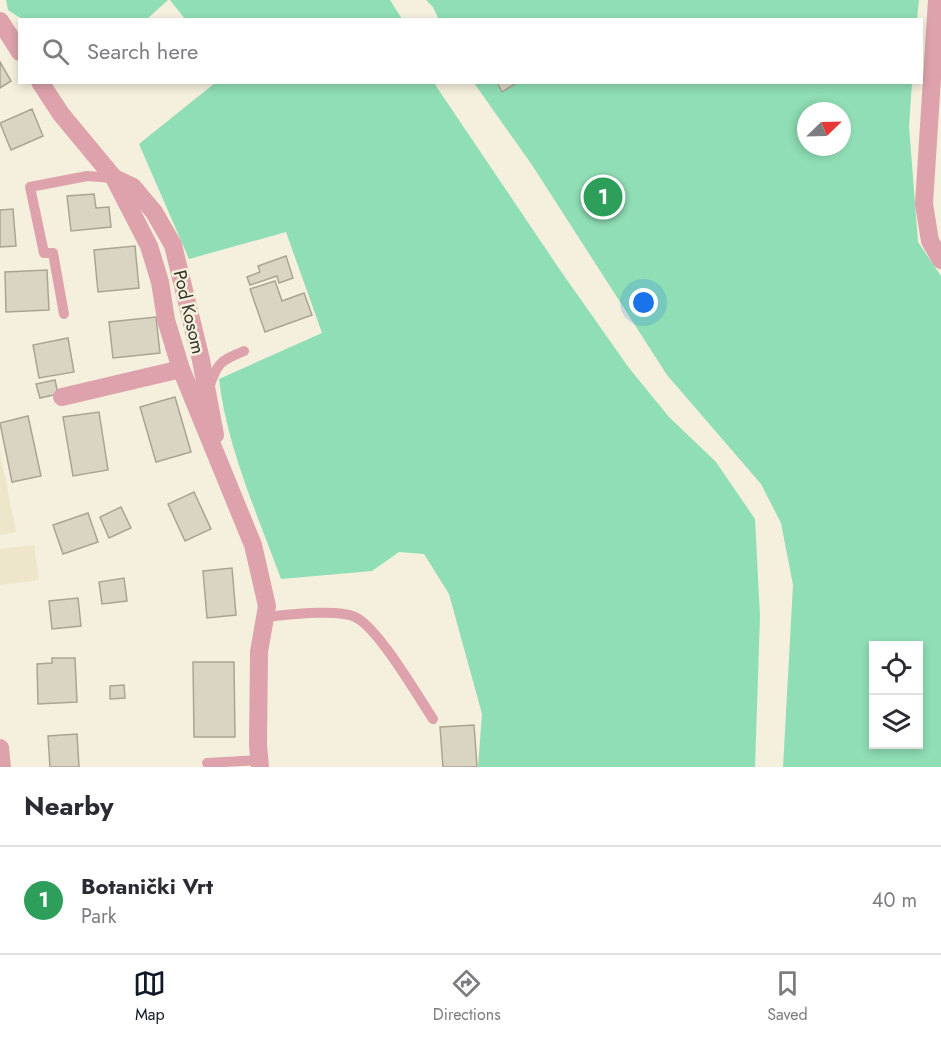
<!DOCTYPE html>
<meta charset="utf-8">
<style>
body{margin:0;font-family:Jost,sans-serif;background:#f7f7f7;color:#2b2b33}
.controls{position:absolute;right:18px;bottom:18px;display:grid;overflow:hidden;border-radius:0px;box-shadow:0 3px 9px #0003}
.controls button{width:54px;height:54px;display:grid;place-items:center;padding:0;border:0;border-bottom:2px solid #e1e1e2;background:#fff;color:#2b2b33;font:30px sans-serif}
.compass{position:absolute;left:797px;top:102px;width:54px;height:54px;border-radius:50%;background:#fff;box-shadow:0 3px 9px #0003;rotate:67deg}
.you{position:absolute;left:644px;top:303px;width:21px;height:21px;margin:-15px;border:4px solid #fff;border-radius:50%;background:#1a73e8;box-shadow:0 0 0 9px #1a73e833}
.badge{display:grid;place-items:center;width:39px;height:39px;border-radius:50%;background:#111827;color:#fff;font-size:20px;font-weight:700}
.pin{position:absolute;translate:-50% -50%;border:3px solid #fff;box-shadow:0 2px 6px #0006}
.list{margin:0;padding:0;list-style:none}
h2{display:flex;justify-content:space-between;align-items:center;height:78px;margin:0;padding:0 24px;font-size:26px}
h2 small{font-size:20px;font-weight:400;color:#7c7c81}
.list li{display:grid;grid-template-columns:39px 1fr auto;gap:18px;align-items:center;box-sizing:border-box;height:108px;padding:0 24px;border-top:2px solid #e1e1e2}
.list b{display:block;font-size:22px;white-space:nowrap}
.list p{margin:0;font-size:20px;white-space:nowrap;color:#7c7c81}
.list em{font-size:20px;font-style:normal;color:#7c7c81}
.icon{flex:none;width:33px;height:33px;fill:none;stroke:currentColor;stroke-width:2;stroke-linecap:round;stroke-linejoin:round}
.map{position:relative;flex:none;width:941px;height:767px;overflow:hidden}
.search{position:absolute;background:#fff;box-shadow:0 3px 9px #0003;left:18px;right:18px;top:18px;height:66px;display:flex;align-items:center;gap:15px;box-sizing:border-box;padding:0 21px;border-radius:0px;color:#7c7c81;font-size:22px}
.sheet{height:186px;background:#fff}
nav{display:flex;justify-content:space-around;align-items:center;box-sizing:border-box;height:84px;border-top:2px solid #e1e1e2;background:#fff;font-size:16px;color:#7c7c81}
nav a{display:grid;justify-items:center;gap:3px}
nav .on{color:#111827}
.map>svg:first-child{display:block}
</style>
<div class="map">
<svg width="941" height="767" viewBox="0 0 941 767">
<rect width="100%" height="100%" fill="#f5f0dd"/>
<!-- built -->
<path fill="#ede6cb" d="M0 452 16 532 0 535Z
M34 545 39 580 0 585V549Z"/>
<!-- green -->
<path fill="#8fdeb5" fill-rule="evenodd" d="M6 0H168L146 20 22 19 8 10Z
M170 0H390L402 19H185Z
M426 0H919L917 20H439L433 7Z
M215 83H434L560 270 629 368 669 417 716 462 755 519 760 616 755 767H478L482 714 449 594 424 554 399 552 372 571 281 579C257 513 227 448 219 379L322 333 286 232 189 259 139 144Z
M474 83H912L909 126 918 242 941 276V767H783L793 585 781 523 761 484 667 375 532 165ZM806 111H842V147H806ZM874 646H918V744H874Z"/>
<!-- building -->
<path fill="#dad5c2" stroke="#a9a592" stroke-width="1.5" d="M0 62 11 81 0 88Z
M497 82H518L502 92Z
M32 109 43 136 11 150 0 123Z
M94 194 96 208 109 207 111 227 71 231 67 196Z
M13 209 16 246 0 247V210Z
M135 246 139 288 98 292 94 250Z
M286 256 293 278 279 283 277 276 250 285 247 277 260 272 258 266Z
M47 270 49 310 6 312 5 272Z
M275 281 282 301 304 293 312 315 265 332 250 289Z
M156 317 160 353 113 358 109 322Z
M68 338 74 372 39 378 33 345Z
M55 380 58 394 40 398 36 384Z
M175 397 191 452 156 462 140 407Z
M99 412 108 470 73 476 63 417Z
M28 416 41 476 12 482 0 423Z
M194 492 211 529 185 541 168 504Z
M121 507 131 528 109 538 100 517Z
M88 513 98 542 63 554 53 525Z
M232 568 236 615 207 618 203 571Z
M124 578 127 601 102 604 99 582Z
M78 598 81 626 52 629 49 601Z
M52 658H75L77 702 38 704 37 664 52 663Z
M193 662H234L235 737H194Z
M124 685 125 698 110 699V686Z
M474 725 477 767H443L440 727Z
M77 734 79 767H50L48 736Z"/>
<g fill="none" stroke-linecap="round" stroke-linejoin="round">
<!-- service -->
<path stroke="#dda2ab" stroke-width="10" d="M64 314 53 253H44L30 187 87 176 113 178
M209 388C217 363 220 361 244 351
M265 617C286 615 340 608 357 618 380 631 417 695 433 719
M207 763 260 760"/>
<!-- minor -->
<path stroke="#dda2ab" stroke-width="18" d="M937 0 924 204 930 241 941 260
M0 21 20 52
M40 82 61 114 114 178 149 246 160 282 166 320 181 369 253 545 267 606 259 652 258 745 260 767
M114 178 133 187 154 212 173 245 201 360 215 435
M62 397 181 369
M0 748 2 767"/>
</g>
<g text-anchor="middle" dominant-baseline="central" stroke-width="5" stroke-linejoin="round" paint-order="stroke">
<!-- street labels -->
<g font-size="18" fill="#312f27" stroke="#f5f0dd">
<text transform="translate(189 312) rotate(77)">Pod Kosom</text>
</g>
</g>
</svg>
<div class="controls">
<button><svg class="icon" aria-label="locate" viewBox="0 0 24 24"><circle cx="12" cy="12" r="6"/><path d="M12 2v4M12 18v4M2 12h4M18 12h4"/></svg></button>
<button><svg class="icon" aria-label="layers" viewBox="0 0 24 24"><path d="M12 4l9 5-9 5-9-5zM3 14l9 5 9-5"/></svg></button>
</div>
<svg class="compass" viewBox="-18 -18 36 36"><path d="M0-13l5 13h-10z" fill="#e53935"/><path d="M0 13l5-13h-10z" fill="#7c7c81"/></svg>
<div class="you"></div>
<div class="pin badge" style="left:603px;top:197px;background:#2e9e5b">1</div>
<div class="search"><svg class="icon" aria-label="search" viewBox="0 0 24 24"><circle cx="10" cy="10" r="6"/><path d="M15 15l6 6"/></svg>Search here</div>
</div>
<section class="sheet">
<h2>Nearby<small></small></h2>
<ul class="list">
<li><span class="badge" style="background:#2e9e5b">1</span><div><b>Botanički Vrt</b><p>Park</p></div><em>40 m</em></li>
</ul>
</section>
<nav>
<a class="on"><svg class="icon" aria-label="map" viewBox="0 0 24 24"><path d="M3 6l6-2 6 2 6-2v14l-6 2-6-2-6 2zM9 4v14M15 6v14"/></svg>Map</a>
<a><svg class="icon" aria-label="directions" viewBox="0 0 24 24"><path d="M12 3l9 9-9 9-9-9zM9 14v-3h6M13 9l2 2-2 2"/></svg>Directions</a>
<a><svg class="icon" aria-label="saved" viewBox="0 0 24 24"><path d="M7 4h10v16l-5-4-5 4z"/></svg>Saved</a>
</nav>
